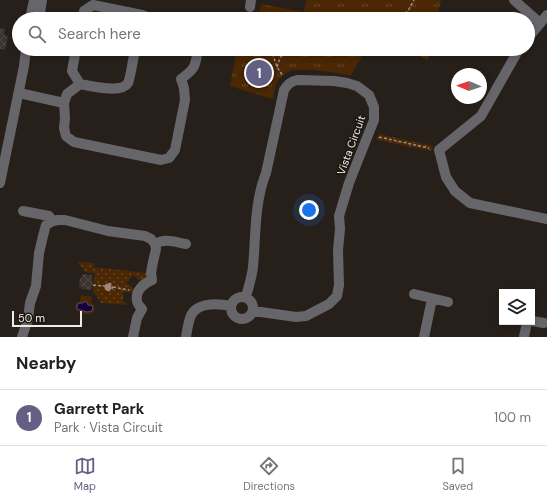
<!DOCTYPE html>
<meta charset="utf-8">
<style>
body{margin:0;font-family:"DM Sans",sans-serif;background:#f2f2f2;color:#202124}
.controls{position:absolute;right:12px;bottom:12px;display:grid;overflow:hidden;border-radius:0px;box-shadow:0 2px 6px #0003}
.controls button{width:36px;height:36px;display:grid;place-items:center;padding:0;border:0;border-bottom:1px solid #e0e0e0;background:#fff;color:#202124;font:20px sans-serif}
.compass{position:absolute;left:451px;top:68px;width:36px;height:36px;border-radius:50%;background:#fff;box-shadow:0 2px 6px #0003;rotate:272deg}
.scale{position:absolute;left:12px;bottom:10px;width:70px;box-sizing:border-box;padding-left:4px;border:2px solid #f0ebe7;border-top:0;font-size:11px;line-height:14px;white-space:nowrap;color:#f0ebe7;-webkit-text-stroke:3px #1d1711;paint-order:stroke}
.you{position:absolute;left:309px;top:210px;width:14px;height:14px;margin:-10px;border:3px solid #fff;border-radius:50%;background:#1a73e8;box-shadow:0 0 0 6px #1a73e833}
.badge{display:grid;place-items:center;width:26px;height:26px;border-radius:50%;background:#636083;color:#fff;font-size:13px;font-weight:700}
.pin{position:absolute;translate:-50% -50%;border:2px solid #fff;box-shadow:0 1px 4px #0006}
.list{margin:0;padding:0;list-style:none}
h2{display:flex;justify-content:space-between;align-items:center;height:52px;margin:0;padding:0 16px;font-size:17px}
h2 small{font-size:13px;font-weight:400;color:#757577}
.list li{display:grid;grid-template-columns:26px 1fr auto;gap:12px;align-items:center;box-sizing:border-box;height:56px;padding:0 16px;border-top:1px solid #e0e0e0}
.list b{display:block;font-size:15px;white-space:nowrap}
.list p{margin:0;font-size:13px;white-space:nowrap;color:#757577}
.list em{font-size:13px;font-style:normal;color:#757577}
.icon{flex:none;width:22px;height:22px;fill:none;stroke:currentColor;stroke-width:2;stroke-linecap:round;stroke-linejoin:round}
.map{position:relative;flex:none;width:547px;height:337px;overflow:hidden}
.search{position:absolute;background:#fff;box-shadow:0 2px 6px #0003;left:12px;right:12px;top:12px;height:44px;display:flex;align-items:center;gap:10px;box-sizing:border-box;padding:0 14px;border-radius:22px;color:#757577;font-size:15px}
.sheet{height:108px;background:#fff}
nav{display:flex;justify-content:space-around;align-items:center;box-sizing:border-box;height:56px;border-top:1px solid #e0e0e0;background:#fff;font-size:11px;color:#757577}
nav a{display:grid;justify-items:center;gap:2px}
nav .on{color:#636083}
.map>svg:first-child{display:block}
</style>
<div class="map">
<svg width="547" height="337" viewBox="0 0 547 337">
<defs>
<pattern id="grass-dots" width="8" height="8" patternUnits="userSpaceOnUse"><rect width="8" height="8" fill="#4b2703"/><path d="M2 2h.1M6 6h.1" fill="none" stroke="#654628" stroke-width="1.8" stroke-linecap="round"/></pattern>
<pattern id="park-tufts" width="24" height="20" patternUnits="userSpaceOnUse"><rect width="24" height="20" fill="#4b2703"/><path d="M3 7l-1-3M5 7V3M7 7l1-3M15 17l-1-3M17 17v-4M19 17l1-3" fill="none" stroke="#654628"/></pattern>
<pattern id="water-ripples" width="26" height="14" patternUnits="userSpaceOnUse"><rect width="26" height="14" fill="#14003a"/><path d="M2 4q2-2 4 0t4 0M15 11q2-2 4 0t4 0" fill="none" stroke="#362556"/></pattern>
<pattern id="building-cross-hatch" width="8" height="8" patternUnits="userSpaceOnUse"><rect width="8" height="8" fill="#3b342e"/><path d="M0 0l8 8M0 8l8-8" fill="none" stroke="#4e4842"/></pattern>
</defs>
<rect width="100%" height="100%" fill="#27201a"/>
<!-- grass -->
<path fill="url(#grass-dots)" d="M379 134 433 146 431 151 377 140Z
M78 262 94 263V267L146 273V277L140 281 133 275 127 283 134 289 133 292H123V302L127 303 126 305 101 303 93 291 95 273 85 272Z"/>
<!-- park -->
<path fill="url(#park-tufts)" d="M306 0H441L437 19H243L245 12 259 14 261 4 304 12Z
M237 49H366L351 75C337 73 302 67 290 71 285 73 280 77 278 81 274 86 274 93 273 99L230 86Z
M407 49H431L428 61Z"/>
<!-- garden -->
<path fill="#4b2703" d="M81 295 92 297 91 303 94 305 95 310 91 314H82L76 310 75 307 76 303 80 301Z"/>
<!-- water -->
<path fill="url(#water-ripples)" stroke="#56466e" d="M84 302H87L88 305 93 306 92 311 87 312 77 309V306L78 304 80 303H83Z"/>
<!-- building -->
<path fill="url(#building-cross-hatch)" d="M0 28 5 29 4 35 8 36 5 50 0 49Z
M83 274 92 275V279H93L92 289 91 288V290L81 289V287H79L80 278H82Z"/>
<g fill="none" stroke-linecap="round" stroke-linejoin="round">
<!-- path -->
<path stroke="#948e89" stroke-width="1.5" stroke-dasharray="3 2" stroke-linecap="butt" d="M256 14 259 19
M327 19C346 14 365 17 385 19
M386 19 399 17 408 11 414 0
M271 49 277 67 283 76
M277 67 280 58 286 49
M379 137 429 148
M105.5 287a3.5 3.5 0 1 1 7 0a3.5 3.5 0 1 1-7 0Z
M93 285 105 286
M113 287 129 290"/>
<!-- minor -->
<path stroke="#66666a" stroke-width="10" d="M514 0 540 23
M250 7 251 0
M30 19 34 0
M39 19 42 0
M82 19 84 11 93 5 142 15 152 19
M528 38 547 15
M76 49 72 71 80 84
M135 49C134 55 130 79 128 83 121 94 91 86 80 84L67 94 64 103 65 118 64 128 66 136 74 142 161 160 169 158 175 150 185 100 184 88 181 79C196 68 195 67 198 49
M519 49 481 116 439 150 446 177 455 191 470 203 547 219
M19 93 64 103
M0 183 24 66 26 49
M23 211 49 216 53 221
M155 244C165 238 175 242 186 244
M414 294 448 302
M231 308a11 11 0 1 1 22 0a11 11 0 1 1-22 0Z
M246 297C248 288 252 277 253 267 256 236 254 203 266 173L284 90C288 84 291 81 298 80L334 81 347 83 357 86 369 95 374 107V120L349 183 339 216 340 229 338 250 339 285 337 296 329 304 306 316 296 317 261 312H253
M532 321 544 323
M22 337 28 319 30 303 36 286 39 253 43 236 46 225 53 221 58 220H65L108 231 145 236 151 239 155 244 156 249 153 262 151 273 152 280C144 283 135 291 137 300 137 303 140 307 142 309L137 318 133 337
M186 337C187 331 188 324 190 318 195 302 217 303 231 306
M424 337 432 299
M524 337 527 322"/>
</g>
<!-- trees -->
<circle fill="#9d8675" cx="108" cy="287" r="3.5"/>
<g text-anchor="middle" dominant-baseline="central" stroke-width="3" stroke-linejoin="round" paint-order="stroke">
<!-- street labels -->
<g font-size="11" fill="#f0ebe7" stroke="#1d1711">
<text transform="translate(351 145) rotate(-70)">Vista Circuit</text>
</g>
</g>
</svg>
<div class="controls">
<button><svg class="icon" aria-label="layers" viewBox="0 0 24 24"><path d="M12 4l9 5-9 5-9-5zM3 14l9 5 9-5"/></svg></button>
</div>
<svg class="compass" viewBox="-18 -18 36 36"><path d="M0-13l5 13h-10z" fill="#e53935"/><path d="M0 13l5-13h-10z" fill="#757577"/></svg>
<div class="scale">50 m</div>
<div class="you"></div>
<div class="pin badge" style="left:259px;top:73px">1</div>
<div class="search"><svg class="icon" aria-label="search" viewBox="0 0 24 24"><circle cx="10" cy="10" r="6"/><path d="M15 15l6 6"/></svg>Search here</div>
</div>
<section class="sheet">
<h2>Nearby<small></small></h2>
<ul class="list">
<li><span class="badge">1</span><div><b>Garrett Park</b><p>Park · Vista Circuit</p></div><em>100 m</em></li>
</ul>
</section>
<nav>
<a class="on"><svg class="icon" aria-label="map" viewBox="0 0 24 24"><path d="M3 6l6-2 6 2 6-2v14l-6 2-6-2-6 2zM9 4v14M15 6v14"/></svg>Map</a>
<a><svg class="icon" aria-label="directions" viewBox="0 0 24 24"><path d="M12 3l9 9-9 9-9-9zM9 14v-3h6M13 9l2 2-2 2"/></svg>Directions</a>
<a><svg class="icon" aria-label="saved" viewBox="0 0 24 24"><path d="M7 4h10v16l-5-4-5 4z"/></svg>Saved</a>
</nav>
